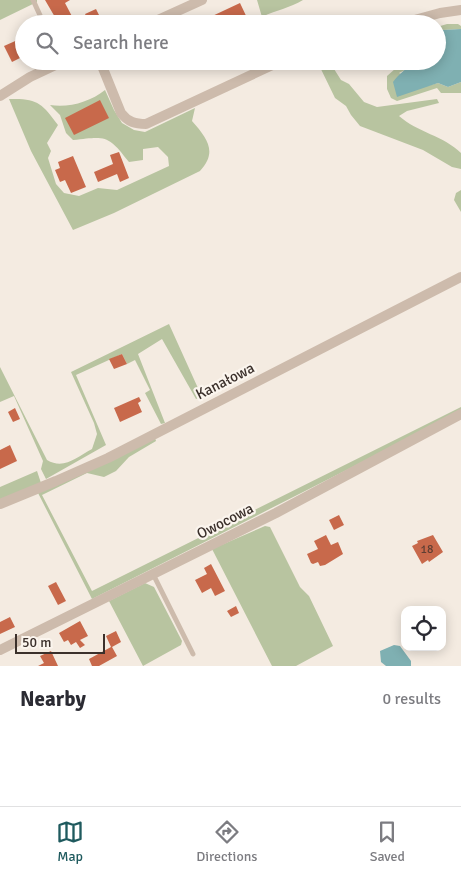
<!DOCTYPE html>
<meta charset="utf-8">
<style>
body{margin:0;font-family:Signika,sans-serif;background:#f7f7f7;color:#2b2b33}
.controls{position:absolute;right:15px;bottom:15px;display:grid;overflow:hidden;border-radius:10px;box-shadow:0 2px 12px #0003}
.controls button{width:45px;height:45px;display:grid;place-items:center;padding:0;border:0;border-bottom:1px solid #e1e1e2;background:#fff;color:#2b2b33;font:25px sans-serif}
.scale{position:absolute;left:15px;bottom:12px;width:90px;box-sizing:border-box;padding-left:5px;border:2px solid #3b302b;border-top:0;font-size:14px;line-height:18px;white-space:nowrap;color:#3b302b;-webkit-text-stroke:4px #fbf5ee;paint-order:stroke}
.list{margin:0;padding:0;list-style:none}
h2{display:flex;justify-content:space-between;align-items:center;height:65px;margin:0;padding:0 20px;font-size:21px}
h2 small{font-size:16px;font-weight:400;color:#7c7c81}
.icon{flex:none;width:28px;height:28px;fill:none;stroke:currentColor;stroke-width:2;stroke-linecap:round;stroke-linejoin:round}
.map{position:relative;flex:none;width:461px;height:666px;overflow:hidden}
.search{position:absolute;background:#fff;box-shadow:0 2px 12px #0003;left:15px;right:15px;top:15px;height:55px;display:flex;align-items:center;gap:12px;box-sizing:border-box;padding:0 18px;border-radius:28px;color:#7c7c81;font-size:19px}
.sheet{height:140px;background:#fff}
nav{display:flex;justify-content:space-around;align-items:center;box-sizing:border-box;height:70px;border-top:1px solid #e1e1e2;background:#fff;font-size:14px;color:#7c7c81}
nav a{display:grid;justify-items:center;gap:2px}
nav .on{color:#1f5a5e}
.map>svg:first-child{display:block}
</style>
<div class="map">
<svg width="461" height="666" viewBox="0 0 461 666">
<rect width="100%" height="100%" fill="#f4ebe1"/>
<!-- green -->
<path fill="#b8c4a0" d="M0 0H37V2L0 20Z
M257 0H303C290 8 276 10 262 17Z
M447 24H458L461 26V29L442 30 437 32V27Z
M317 61H329L341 80 349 84 364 102 377 107 437 99 439 103 407 111 399 116C417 132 444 136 461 153V169L452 167 423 150 360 126 351 115 346 106 335 98Z
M404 61H412L407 69 399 73 427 86 438 83 448 87 461 82V93H441L437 88 397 101 391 98 387 89V76Z
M105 90 114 110 122 123 134 130 145 132 195 108 192 121C207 138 218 152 200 171L114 213 73 230 31 151 9 99C37 98 42 103 58 125L47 143 51 151 48 158 56 184 64 193 79 196 98 188 117 190 169 166 168 157 158 147 143 149V160L129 162C108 135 107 136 73 140L66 133 60 115 50 105C69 108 90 102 105 90Z
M461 190V212L454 200 456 193Z
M169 324 202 397 196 399 162 339 138 354 165 423 161 424 145 393 150 390 135 360 127 364 122 354 76 375 106 445 46 479 41 469 43 461 14 396 0 402V367L47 460C64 470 77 457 92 449L97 434 94 423 71 372Z
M461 407V412L92 599 37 491 155 438 156 441 129 457 116 471 104 477 87 473 42 495 92 591Z
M37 471 41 483 0 501V487Z
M265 526 270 527 300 587 309 596 333 646 296 666H272L212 549Z
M145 583 154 587 182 641 181 645 143 666 109 601Z"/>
<!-- water -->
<path fill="#7fb0b2" d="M461 29V82L448 87 438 83 397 97 393 82C399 73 407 70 412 61H437V32L442 30Z
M394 645 400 646 411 661V666H386L381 662 380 651Z"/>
<!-- building -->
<path fill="#c8694b" d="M45 0H70L65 3 76 24H59Z
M240 3 249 22 246 24H210L208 18Z
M96 9 103 23 90 24 85 14Z
M22 38H24V56L12 62 4 46Z
M100 100 109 118 74 135 65 118Z
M119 152 129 178 120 182 117 174 98 182 94 172 113 164 110 155Z
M73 156 86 187 71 193 65 180 60 182 55 170 60 168 58 162Z
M122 354 127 364 114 369 109 359Z
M139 397 141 401 138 403 142 412 120 422 114 408Z
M15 408 20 419 13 422 8 412Z
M10 445 17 461 0 469V450Z
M339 515 344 525 334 530 329 520Z
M326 535 331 545 338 542 343 554 325 565 320 566 318 562 313 564 311 563 307 554 318 549 314 541Z
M433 535 443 552 429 562 428 560 422 564 412 546 418 543 417 541Z
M211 564 225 591 215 596 211 588 202 593 195 580 207 574 204 568Z
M56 582 66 601 58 605 48 586Z
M236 606 239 613 231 617 227 611Z
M10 617 15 627 0 634V622Z
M80 621 88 636 80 640 85 645 80 648 76 642 71 645 68 640 64 642 59 633Z
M116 631 121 642 112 647 117 656 99 666H92L89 659 111 647 106 636Z
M51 651 58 666H38L44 663 40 656Z"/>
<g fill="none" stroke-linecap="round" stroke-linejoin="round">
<!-- service -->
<path stroke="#cdbbac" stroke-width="5" d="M33 0 44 24
M153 574 193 654"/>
<!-- minor -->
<path stroke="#cdbbac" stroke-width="10" d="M149 24 202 0
M400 24 440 13 461 10
M100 61 121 113C128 122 135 124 146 124L281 61
M0 96 30 77 64 61
M0 504 56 481 108 458 461 277
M0 650 276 513 461 414"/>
</g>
<g text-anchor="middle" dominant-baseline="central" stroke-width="4.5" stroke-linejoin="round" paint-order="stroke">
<!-- number labels -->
<g font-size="12" fill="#5e3e33">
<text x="427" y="549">18</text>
</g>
<!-- street labels -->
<g font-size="15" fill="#3b302b" stroke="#fbf5ee">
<text transform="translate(225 381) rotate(-27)">Kanałowa</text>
<text transform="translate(225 521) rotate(-27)">Owocowa</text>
</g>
</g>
</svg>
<div class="controls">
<button><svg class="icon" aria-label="locate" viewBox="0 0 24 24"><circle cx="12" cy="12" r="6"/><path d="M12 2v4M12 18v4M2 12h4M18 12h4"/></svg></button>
</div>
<div class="scale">50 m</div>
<div class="search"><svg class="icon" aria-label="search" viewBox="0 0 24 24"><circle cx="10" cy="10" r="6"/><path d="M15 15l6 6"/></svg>Search here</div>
</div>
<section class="sheet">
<h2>Nearby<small>0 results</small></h2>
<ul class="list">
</ul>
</section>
<nav>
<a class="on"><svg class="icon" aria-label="map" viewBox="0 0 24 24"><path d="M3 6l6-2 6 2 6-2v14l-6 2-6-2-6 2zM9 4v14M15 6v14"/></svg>Map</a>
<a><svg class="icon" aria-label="directions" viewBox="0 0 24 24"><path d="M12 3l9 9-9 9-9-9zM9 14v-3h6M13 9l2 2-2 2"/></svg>Directions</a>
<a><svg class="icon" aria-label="saved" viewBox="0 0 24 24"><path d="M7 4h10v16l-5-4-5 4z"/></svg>Saved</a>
</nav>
